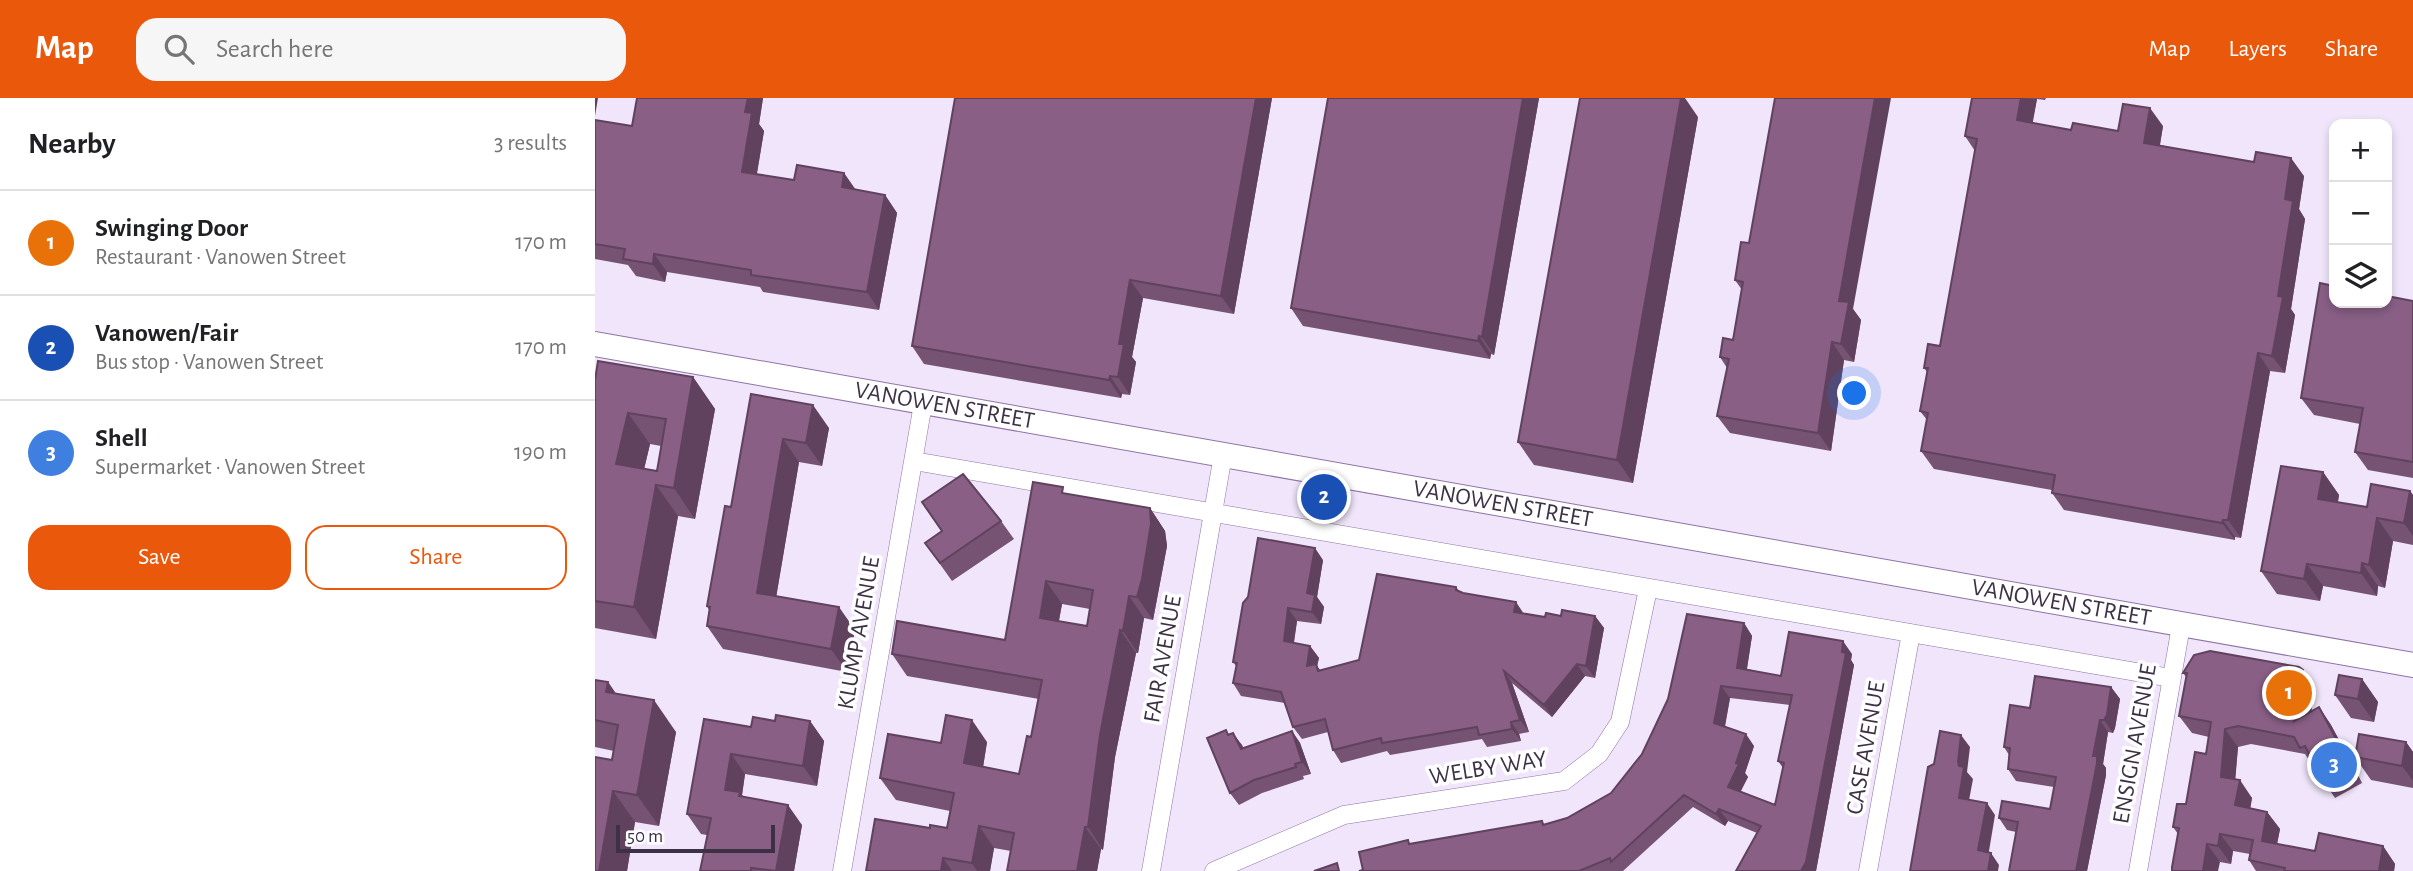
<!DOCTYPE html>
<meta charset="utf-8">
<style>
body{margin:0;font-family:"Alegreya Sans",sans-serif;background:#f6f6f6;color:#202124}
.controls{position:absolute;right:21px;top:21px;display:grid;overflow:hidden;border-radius:14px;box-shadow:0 4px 10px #0003}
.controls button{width:63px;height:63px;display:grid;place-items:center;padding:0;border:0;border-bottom:2px solid #e0e0e0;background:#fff;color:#202124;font:35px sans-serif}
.scale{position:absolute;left:21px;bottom:18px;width:159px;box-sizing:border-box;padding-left:7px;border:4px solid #3d3146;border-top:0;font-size:19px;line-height:24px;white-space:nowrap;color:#3d3146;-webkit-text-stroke:5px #fff;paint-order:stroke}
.you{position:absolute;left:1260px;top:296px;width:24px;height:24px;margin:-18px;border:5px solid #fff;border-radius:50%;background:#1a73e8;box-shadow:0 0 0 10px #1a73e833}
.badge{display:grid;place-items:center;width:46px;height:46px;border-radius:50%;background:#ea580c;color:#fff;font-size:23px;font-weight:700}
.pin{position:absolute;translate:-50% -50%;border:4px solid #fff;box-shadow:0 2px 7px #0006}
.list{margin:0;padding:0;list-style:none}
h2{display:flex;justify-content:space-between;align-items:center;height:91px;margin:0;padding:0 28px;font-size:30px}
h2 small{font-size:23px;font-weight:400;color:#757577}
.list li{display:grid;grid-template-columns:46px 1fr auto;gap:21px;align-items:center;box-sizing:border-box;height:105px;padding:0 28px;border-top:2px solid #e0e0e0}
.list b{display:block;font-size:26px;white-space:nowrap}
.list p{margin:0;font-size:23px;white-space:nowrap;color:#757577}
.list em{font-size:23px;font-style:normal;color:#757577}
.actions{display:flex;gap:14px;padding:21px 28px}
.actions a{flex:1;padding:16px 0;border:2px solid #ea580c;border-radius:21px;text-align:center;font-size:24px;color:#ea580c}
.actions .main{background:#ea580c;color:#fff}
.icon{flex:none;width:38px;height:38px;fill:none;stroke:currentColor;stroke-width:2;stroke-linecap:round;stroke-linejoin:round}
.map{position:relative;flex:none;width:1818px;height:773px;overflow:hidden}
header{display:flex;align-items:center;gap:42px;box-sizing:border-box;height:98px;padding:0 35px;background:#ea580c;color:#fff}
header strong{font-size:33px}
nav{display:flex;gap:38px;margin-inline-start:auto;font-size:24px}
.search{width:490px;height:63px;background:#f6f6f6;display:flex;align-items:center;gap:18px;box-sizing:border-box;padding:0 24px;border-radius:21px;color:#757577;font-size:26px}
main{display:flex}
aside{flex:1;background:#fff}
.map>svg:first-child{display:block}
</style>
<header>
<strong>Map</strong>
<div class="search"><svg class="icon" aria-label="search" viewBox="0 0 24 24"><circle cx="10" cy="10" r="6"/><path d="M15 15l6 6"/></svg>Search here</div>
<nav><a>Map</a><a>Layers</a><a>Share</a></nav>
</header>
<main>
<aside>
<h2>Nearby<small>3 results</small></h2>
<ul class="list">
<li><span class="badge" style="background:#e8710a">1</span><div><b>Swinging Door</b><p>Restaurant · Vanowen Street</p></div><em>170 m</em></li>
<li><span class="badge" style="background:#1a4fb4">2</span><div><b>Vanowen/Fair</b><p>Bus stop · Vanowen Street</p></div><em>170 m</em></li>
<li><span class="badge" style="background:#3f7fe0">3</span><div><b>Shell</b><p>Supermarket · Vanowen Street</p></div><em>190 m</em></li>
</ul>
<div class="actions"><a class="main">Save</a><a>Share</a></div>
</aside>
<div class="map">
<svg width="1818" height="773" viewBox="0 0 1818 773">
<rect width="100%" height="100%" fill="#f0e5fa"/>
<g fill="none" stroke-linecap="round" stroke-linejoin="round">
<defs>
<path id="minor" d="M319 363 1576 580
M247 773 328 306
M556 773 628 357
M619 773 749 717 969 683 1004 656 1025 624 1053 491
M1273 773 1316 535
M1543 773 1586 528"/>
<g id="secondary">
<path id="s1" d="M0 246 1818 567"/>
</g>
</defs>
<!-- minor casing -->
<use href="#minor" stroke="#8f74a5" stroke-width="19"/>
<!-- secondary casing -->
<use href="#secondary" stroke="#8f74a5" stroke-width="26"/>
<!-- minor -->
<use href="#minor" stroke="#fff" stroke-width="18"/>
<!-- secondary -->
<use href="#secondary" stroke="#fff" stroke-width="24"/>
</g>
<!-- wall -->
<path fill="#765273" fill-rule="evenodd" d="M42 0H168L164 26 169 33 162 76 199 82 249 75 261 92 290 97 302 115 284 212 168 194 165 189 72 174 70 184 41 178 33 167 0 161V22L37 28Z
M360 0H677L639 216 548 200 537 259 541 264 535 297 527 296 526 300 329 266 317 248Z
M733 0H944L899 257 896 256 895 261 708 228 696 210Z
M1377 0H1451L1450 2 1442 1 1437 25 1476 32 1523 33 1568 28 1565 47 1709 78 1704 111 1710 121 1696 211 1700 217 1690 275 1675 273 1646 440 1640 439V442L1469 412 1457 395V392L1339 371 1326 353 1332 322 1325 313 1332 274 1329 270 1345 248 1380 53 1370 38Z
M1103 19 1038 385 939 367 923 344Z
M1146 144 1258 211 1266 222 1259 264 1249 262 1236 353 1135 335 1122 318 1132 270 1125 259 1138 242 1147 192 1140 182Z
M1818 203V380L1773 372 1760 354 1765 326 1719 317 1706 300Z
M98 279 120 311 100 421 83 418 61 541 0 530V282ZM55 346 66 348 62 373 49 371Z
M156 296 234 330 227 368 204 364 181 499 260 532 252 574 128 551 112 528 114 512 112 508 136 409Z
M1728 374 1744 397 1743 404 1772 409 1815 393 1818 397V447L1798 443 1790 490 1783 488 1782 498 1728 488 1725 503 1682 496 1666 473Z
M472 396 555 410 570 433 572 448 558 522 549 520 543 555H541L520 659 508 752 506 751 502 773H412L416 753 399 750 395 773H271L335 730H352L355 713 301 702 285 680 346 645 392 644 388 669 424 676 436 639 444 601 312 578 297 556 410 542ZM467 506 495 511 492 528 464 523Z
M406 423 419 441 357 483 330 445 347 433Z
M728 462 722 499 729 509 726 526 702 523 699 545 715 548 724 560 722 568 725 572 764 562 861 489 865 494 929 516 950 519 966 518H1000L1009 530 1000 580 990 578 957 619 917 585 934 634 924 636 926 643 892 649 887 641 795 657 792 653 746 665 738 652 733 634 707 641 698 629 690 605 646 598 638 585 641 568 638 564Z
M1149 525 1157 538 1152 571 1186 578 1257 556 1256 562 1259 567 1221 773 1162 735 1133 723 1130 728 1098 709 1028 773H764L815 746 947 723 949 726 972 720 1016 695ZM1135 600 1195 607 1183 663 1188 670 1180 707 1145 693 1153 679 1150 675 1159 648 1130 629Z
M1708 572 1720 590 1716 614 1724 609 1736 627 1767 685 1740 700 1728 682 1720 667 1718 668 1710 656 1656 646 1643 649 1640 681 1657 700 1655 710 1672 714 1685 731 1682 746 1720 753 1788 748 1800 766 1799 773H1661L1654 762 1655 756 1638 753 1636 766 1625 764 1583 736 1578 729 1591 706 1611 656 1614 639 1597 635 1584 618 1591 579 1588 575Z
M1767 581 1783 604 1779 624 1756 620 1740 597Z
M0 582 13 584 21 596 81 634 64 728 40 724 32 773H0L19 653 0 649Z
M1516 589 1525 601 1520 630 1518 635 1513 634 1508 666 1511 670V677L1492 773H1415L1421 734 1412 732 1404 720 1455 711 1459 689 1421 683 1413 671 1414 657 1409 649 1435 610Z
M180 623H215L229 643 222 688 150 676 147 697 149 699 207 727 199 773H105L112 737 106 736 92 716 156 629Z
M697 633 705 645 716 676 708 678 709 681 667 695 644 707 635 695V637L647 647 648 650Z
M1811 644 1818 654V690L1776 682 1760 659Z"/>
<!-- shaded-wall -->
<path fill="#60425e" d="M0 0H3L0 18Z
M153 0H168L164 26 169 33 159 91 147 74 150 14Z
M661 0H677L639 216 626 198Z
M928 0H944L899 257 887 239Z
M1086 0H1090L1103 19 1038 385 1022 362Z
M1280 0H1296L1258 211 1266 222 1259 264 1246 246 1244 203Z
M1426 0 1442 1 1435 40 1422 22Z
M1555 10 1568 28 1562 63 1549 45Z
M1696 60 1709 78 1704 111 1710 121 1696 211 1700 217 1690 275 1677 258 1690 101Z
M249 75 261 93 247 89Z
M290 97 302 115 284 212 272 194Z
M59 156 72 174 70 184 58 166Z
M535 182 548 200 537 259 541 264 535 297 523 279 524 246Z
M884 238 896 256 895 261 883 243Z
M1237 244 1249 262 1236 353 1223 335Z
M1663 255 1675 273 1646 440 1633 422Z
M515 278 527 296 526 300 514 282Z
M98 279 120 311 100 421 79 390Z
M218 307 234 330 227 368 211 345Z
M33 315 55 346 43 397 21 366Z
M188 341 204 364 178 518 162 495Z
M1728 374 1744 397 1739 423 1723 401Z
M61 387 83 418 61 541 39 509Z
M1815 393 1818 397V438L1809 425Z
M555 410 570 433 572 448 558 522 542 499Z
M1782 420 1798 443 1790 490 1774 467Z
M1628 422 1640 439V442L1627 425Z
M720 450 728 462 722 499 729 509 726 526 717 514 712 495Z
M1767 465 1783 488 1782 498 1766 475Z
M1712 466 1728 488 1725 503 1709 481Z
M451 483 467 506 460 542 445 520Z
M534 498 549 520 543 555 528 533Z
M921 504 929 516 919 514Z
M244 509 260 532 252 574 236 551Z
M693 510 702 523 697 555 689 543Z
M1000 518 1009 530 1000 580 991 568Z
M1149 525 1157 538 1150 582 1142 570Z
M525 532 541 555 520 659 508 752 493 729 505 637Z
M1248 543 1257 556 1256 562 1259 567 1221 773H1206Z
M715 548 724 560 722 568 729 578 712 568Z
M982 566 990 578 957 619 949 607Z
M1708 572 1720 590 1712 641 1699 623Z
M909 573 917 585 934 634 925 622Z
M1767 581 1783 604 1779 624 1763 601Z
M13 584 35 616 11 594Z
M1126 588 1135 600 1128 637 1119 625Z
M1516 589 1525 601 1520 630 1518 635 1509 622Z
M59 602 81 634 64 728 42 697Z
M1724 609 1736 627 1767 685 1755 667Z
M377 622 392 644 385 688 369 665Z
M1505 622 1513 634 1508 666 1511 670V677L1492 773H1481Z
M215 623 229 643 222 688 208 668Z
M916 624 924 636 926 643 917 631Z
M1630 631 1643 649 1639 697 1626 679Z
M697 633 705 645 716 676 707 664Z
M638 635 647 647 654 663 646 651Z
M1151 636 1159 648 1150 675 1153 679 1142 701 1133 689Z
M1366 637 1375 649 1372 674 1378 681 1372 713 1364 700 1363 664Z
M1811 644 1818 654V683L1807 668Z
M136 656 150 676 147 697 159 714 130 692Z
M1645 682 1657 700 1653 725 1640 707Z
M18 693 40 724 32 773H4Z
M1392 705 1400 717 1392 765 1383 752Z
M193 707 207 727 199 773H181Z
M1124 711 1133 723 1130 728 1121 716Z
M1672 714 1685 731 1679 761 1667 743Z
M384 728 399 750 395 773H382L377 765Z
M490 729 506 751 502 773H482Z
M1625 736 1638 753 1636 766 1623 748Z
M1612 746 1625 764 1623 773H1608Z
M1788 748 1800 766 1799 773H1784Z
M1396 755 1404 767 1403 773H1393Z
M348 760 357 773H346Z"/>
<!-- building -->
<path fill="#895f86" stroke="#60425e" stroke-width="2" fill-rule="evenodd" d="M42 0H153L150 14 157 15 147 74 199 82 202 67 249 75 247 89 290 97 272 194 156 177V172L59 156 58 166 28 161 30 151 0 146V22L37 28Z
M360 0H661L626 198 535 182 524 246H529L523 279 515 278 514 282 317 248Z
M733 0H928L887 239 884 238 883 243 696 210Z
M985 0H1086L1022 362 923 344Z
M1180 0H1280L1244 203 1254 204 1246 246 1237 244 1223 335 1122 318 1134 261 1125 259 1128 240 1138 242 1148 184 1140 182 1146 144 1154 145Z
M1377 0H1426L1422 22 1476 32 1478 25 1523 33 1528 6 1555 10 1549 45 1659 64 1661 54 1696 60 1690 101 1698 103 1683 198 1688 199 1677 258 1663 255 1633 422H1628L1627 425 1457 395 1460 377 1326 353 1333 315 1325 313 1333 270H1329L1333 246 1345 248 1382 41 1370 38Z
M1725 185 1739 188V205H1792V198L1818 203V364L1760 354 1768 310 1706 300Z
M3 263 98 279 79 390 61 387 39 509 0 503V282ZM33 315 71 321 62 373 21 366Z
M156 296 218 307 211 345 188 341 162 495 244 509 236 551 112 528 115 509 112 508 130 408 136 409Z
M1686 368 1728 374 1723 401 1772 409 1776 386 1815 393 1809 425 1782 420 1774 467 1767 465 1766 475 1712 466 1709 481 1666 473Z
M368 376 406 423 345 465 330 445 347 433 327 404Z
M438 384 468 389 467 395 555 410 556 426 547 481 542 499 534 498 528 533 525 532 505 637 493 729H490L482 773H412L419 735 384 728 377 765 348 760 346 773H271L280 721 335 730V727L352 730 359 695 285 680 293 636 346 645 351 617 377 622 369 665 424 676 432 638 436 639 447 582 297 556 302 523 410 542ZM451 483 498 492 492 528 445 520Z
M663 440 720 450 712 495 720 497 717 514 693 510 689 543 715 548 712 568 721 566 723 573 764 562 782 476 861 489V492L868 495 921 504 919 514 950 519 951 515 966 518 967 512 1000 518 991 568 982 566 949 607 909 573 925 622 916 624 917 631 884 637 882 629 787 645 786 640 738 652 730 621 698 629 686 594 638 585 642 565 638 564 648 505 653 499Z
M1092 516 1149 525 1142 570 1186 578 1194 534 1248 543 1247 554 1251 555 1211 764 1206 773H1141L1166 728 1124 711 1121 716 1089 697 1016 764 1015 760 984 773H764L768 772 764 754 813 742 814 746 947 723 948 727 972 720 1016 695 1047 656 1073 601ZM1126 588 1197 597 1183 663 1189 665 1180 707 1133 689 1144 666 1141 665 1151 636 1119 625Z
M1615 553 1704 569 1708 572 1699 623 1724 609 1755 667 1728 682 1710 648 1705 650 1699 639 1643 628 1630 631 1626 679 1645 682 1640 707 1672 714 1667 743 1720 753 1724 735 1788 748 1784 773H1689L1690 770 1654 762 1658 742 1625 736 1623 748 1612 746 1608 773H1577V769L1584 730 1578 729 1582 706H1591L1600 654 1611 656 1616 624 1584 618 1592 575H1588L1599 557Z
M1744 577 1767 581 1763 601 1740 597Z
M1440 578 1516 589 1512 617 1509 622H1505L1498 658H1502V665L1481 773H1414L1423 724 1404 720 1407 703 1455 711 1461 679 1413 671 1415 650 1409 649 1415 607 1435 610Z
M0 582 13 584 11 594 59 602 42 697 18 693 4 773H0V659L17 662 23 627 0 622Z
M181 617 215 623 208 668 136 656 130 692 145 694 144 698 193 707 181 773 156 770V773H105L116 720 92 716 109 621 156 629 158 619 180 623Z
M631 632 633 637 638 635 646 651 697 633 707 664 700 666 701 669 659 682 635 695 612 640Z
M1345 633 1366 637 1363 664 1364 668 1369 669 1364 700 1392 705 1383 752 1396 755 1393 773H1315L1333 669 1339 666Z
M1764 636 1811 644 1807 668 1760 659Z
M742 765 744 773H719L725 771Z"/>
<g text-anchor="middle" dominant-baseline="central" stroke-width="7" stroke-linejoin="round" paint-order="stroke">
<!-- street labels -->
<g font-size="24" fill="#3d3146" stroke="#fff">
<text stroke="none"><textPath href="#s1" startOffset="355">VANOWEN STREET</textPath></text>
<text stroke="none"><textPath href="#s1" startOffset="922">VANOWEN STREET</textPath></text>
<text stroke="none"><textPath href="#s1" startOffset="1489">VANOWEN STREET</textPath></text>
<text transform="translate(264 535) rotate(-80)">KLUMP AVENUE</text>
<text transform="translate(568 561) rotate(-80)">FAIR AVENUE</text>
<text transform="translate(1540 646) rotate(-80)">ENSIGN AVENUE</text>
<text transform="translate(1271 650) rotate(-80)">CASE AVENUE</text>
<text transform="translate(893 670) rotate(-9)">WELBY WAY</text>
</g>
</g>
</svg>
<div class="controls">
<button>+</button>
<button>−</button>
<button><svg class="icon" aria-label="layers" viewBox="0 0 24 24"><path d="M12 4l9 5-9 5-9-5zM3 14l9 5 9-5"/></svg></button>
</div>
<div class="scale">50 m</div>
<div class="you"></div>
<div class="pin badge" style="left:1694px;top:595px;background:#e8710a">1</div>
<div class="pin badge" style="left:729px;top:399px;background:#1a4fb4">2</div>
<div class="pin badge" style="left:1739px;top:667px;background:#3f7fe0">3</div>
</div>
</main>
